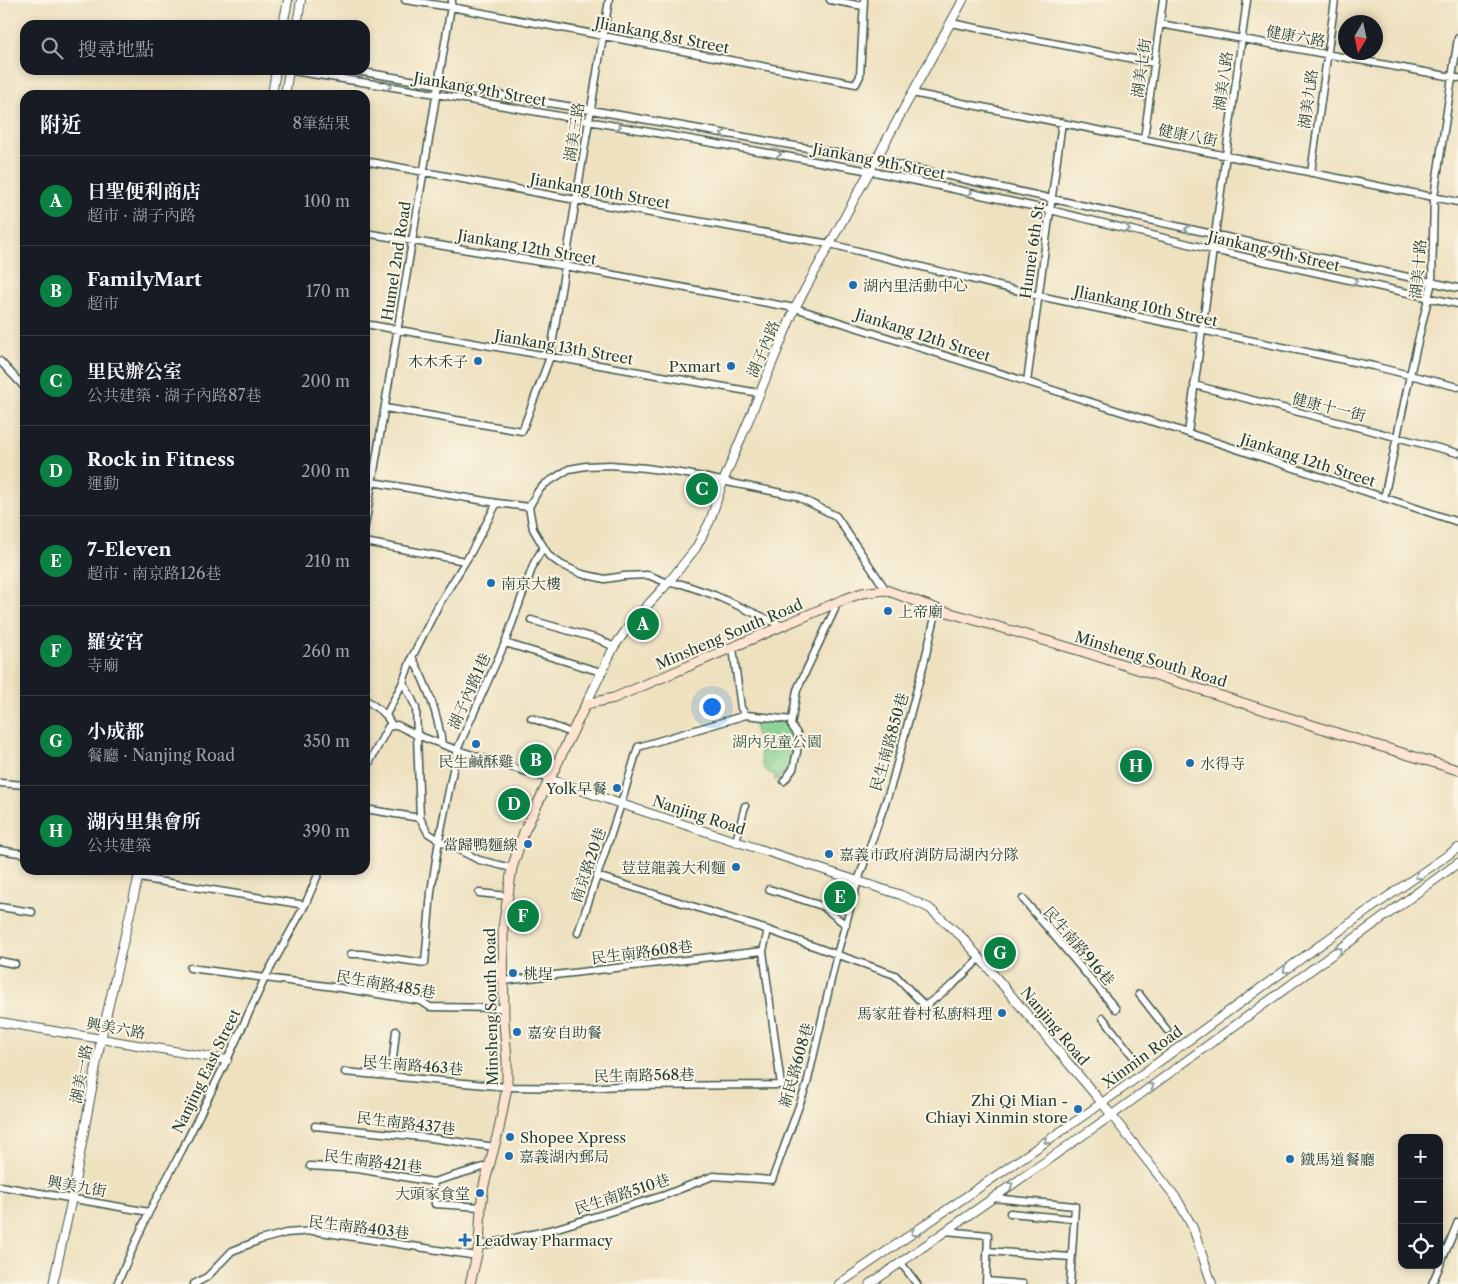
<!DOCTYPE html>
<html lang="zh-TW">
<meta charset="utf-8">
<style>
body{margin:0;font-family:"Libre Caslon Text","Noto Serif TC",serif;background:#242831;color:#f1f3f6}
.controls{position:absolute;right:15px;bottom:15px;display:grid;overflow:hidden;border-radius:10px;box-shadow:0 2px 8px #0003}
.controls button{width:45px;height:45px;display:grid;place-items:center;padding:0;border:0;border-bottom:1px solid #363941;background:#171b24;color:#f1f3f6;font:25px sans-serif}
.compass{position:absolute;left:1338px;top:15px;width:45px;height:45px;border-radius:50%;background:#171b24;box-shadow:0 2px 8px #0003;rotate:189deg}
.you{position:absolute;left:711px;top:706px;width:18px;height:18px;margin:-12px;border:4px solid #fff;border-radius:50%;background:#1a73e8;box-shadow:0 0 0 8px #1a73e833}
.badge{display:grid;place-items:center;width:32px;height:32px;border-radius:50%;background:#0b8043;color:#fff;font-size:16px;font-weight:700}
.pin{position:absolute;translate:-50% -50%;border:2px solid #fff;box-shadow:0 1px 5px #0006}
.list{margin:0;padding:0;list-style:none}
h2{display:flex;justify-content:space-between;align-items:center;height:65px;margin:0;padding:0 20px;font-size:21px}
h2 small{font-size:16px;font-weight:400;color:#9ea1a6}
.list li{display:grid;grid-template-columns:32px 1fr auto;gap:15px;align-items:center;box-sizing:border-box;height:90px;padding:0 20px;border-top:1px solid #363941}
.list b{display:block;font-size:19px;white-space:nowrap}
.list p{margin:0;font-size:16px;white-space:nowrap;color:#9ea1a6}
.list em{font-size:16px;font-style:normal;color:#9ea1a6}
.icon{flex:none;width:28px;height:28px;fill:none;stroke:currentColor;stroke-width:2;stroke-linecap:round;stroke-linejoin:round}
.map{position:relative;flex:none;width:1458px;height:1284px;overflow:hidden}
.search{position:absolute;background:#171b24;box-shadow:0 2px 8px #0003;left:20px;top:20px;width:350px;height:55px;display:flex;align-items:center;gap:12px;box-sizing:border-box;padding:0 18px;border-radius:15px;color:#9ea1a6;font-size:19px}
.panel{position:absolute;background:#171b24;box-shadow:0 2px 8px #0003;left:20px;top:90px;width:350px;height:785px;border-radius:15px}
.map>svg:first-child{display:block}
</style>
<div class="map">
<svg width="1458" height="1284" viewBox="0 0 1458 1284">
<defs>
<pattern id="green-dots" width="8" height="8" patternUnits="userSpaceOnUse" patternTransform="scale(1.25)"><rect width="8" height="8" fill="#81cf8e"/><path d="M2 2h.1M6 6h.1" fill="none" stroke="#69a975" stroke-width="1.8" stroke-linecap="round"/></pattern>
</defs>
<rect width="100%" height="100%" fill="#fcf5e5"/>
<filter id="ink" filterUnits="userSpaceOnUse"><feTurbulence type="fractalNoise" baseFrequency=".02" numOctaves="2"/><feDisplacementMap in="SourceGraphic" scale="10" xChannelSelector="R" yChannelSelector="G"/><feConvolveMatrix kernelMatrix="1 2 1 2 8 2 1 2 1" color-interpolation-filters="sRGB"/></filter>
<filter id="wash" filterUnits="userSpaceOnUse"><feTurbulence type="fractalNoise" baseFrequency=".0096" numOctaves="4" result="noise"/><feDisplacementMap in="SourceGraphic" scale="20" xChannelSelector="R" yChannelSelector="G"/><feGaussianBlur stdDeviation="1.12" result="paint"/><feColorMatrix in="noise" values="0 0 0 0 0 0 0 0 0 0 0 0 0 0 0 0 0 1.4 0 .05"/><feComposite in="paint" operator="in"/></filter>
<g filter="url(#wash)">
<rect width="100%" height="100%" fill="#eee1c0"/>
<!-- green -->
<path fill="url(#green-dots)" stroke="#508661" d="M765 719 788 723 796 736 795 753 790 768 775 781V775L767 772 763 768 753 720Z"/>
</g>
<g filter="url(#ink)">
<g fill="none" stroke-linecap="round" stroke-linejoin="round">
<defs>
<path id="minor" d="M405 0 451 7 856 84 860 76 864 0
M830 0 863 6
M951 23 1154 63
M1160 24 1458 78
M287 70 436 94 870 171 1050 210 1213 250 1458 304
M351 70 591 110 876 160 1458 288
M912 93 1458 202
M1144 139 1163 0
M365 161 576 200 830 244 1039 296 1373 366 1458 387
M1311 173 1335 0
M365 233 565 266 795 308 1188 433 1458 522
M365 324 759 393
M0 361 25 388
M1027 382 1062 122
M1194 385 1458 453
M385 408 522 431 550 357 609 0
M1188 433 1247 0
M372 482 497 503 470 554 438 606 412 657 403 682 386 715
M1384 498 1410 375 1432 282 1434 197 1458 38
M497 503 529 507
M529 507 538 491 545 484 569 469 586 466 610 465 646 468 687 474 796 496 836 516 886 590
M529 507 533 529 549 556 562 565 582 574 605 579 624 576 648 575 668 583 682 584 714 595 783 626
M365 526 452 0
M365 542 465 561
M531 620 598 639 614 647
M505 643 601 672
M733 648 741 708 746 715 792 720
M412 657C427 685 438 713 442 744
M403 682 411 697 416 708 420 818 428 833 439 840 479 860 512 868
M365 699 386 715 392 726
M531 718 572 733
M365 771 388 727 397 725 417 735 457 750 549 779
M784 781 793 769 797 752 798 735 791 725 797 690 835 609 834 604
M0 783 25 785
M365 809 420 818
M736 841 745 806
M0 850 25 854
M597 876 768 930 895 975 925 1006 954 984 980 958
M139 878 305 905
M769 889 822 906 846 925
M479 893 508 896
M1023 899 1116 1009
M0 907 32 912
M578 933 621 804 638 747 746 715
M351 954H362L425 963 431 892 439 840 457 750 505 643 534 563 543 548
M0 961 15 964
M190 968 334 987 421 1001 430 1007 504 1008
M503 981 763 951
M1139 994 1167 1030
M1103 1018 1132 1055
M345 1072 507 1087 584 1088 619 1086 781 1085 763 951 768 930
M391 1076 396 1031
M315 1126 431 1138 495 1147
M310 1166 358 1169 433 1182 490 1165
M433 1182 435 1204 481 1207
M0 1186 149 1212
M993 1198 1075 1206 1070 1284
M1010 1213 1074 1219
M945 1231 988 1235 986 1284
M479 1246 554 1229 665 1195 713 1176 772 1180 807 1084 837 954 858 881 891 786 924 663 937 609
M987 1251 1071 1257
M901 1263 917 1284
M986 1281 1023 1284
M117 1284 149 1212 182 1150 227 1060 265 978 305 905 320 870
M194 1284 207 1277 232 1251 260 1240 286 1233 314 1231 477 1256
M1432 1284 1458 1222"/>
<path id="tertiary" d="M283 25 288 0
M297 25 301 0
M272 95 276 70
M285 95 289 70
M586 704 614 647 632 622 668 583 696 548 710 521 723 482 795 308 963 0
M549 779 621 804 901 895 929 908 962 937 1102 1103 1177 1199 1193 1228 1212 1284
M0 1022 227 1060
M53 1284 72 1198 101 1039 140 870
M839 1284 1102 1103 1367 911 1458 848
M870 1284 1112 1115 1458 863"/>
<path id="secondary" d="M470 1284 479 1246 481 1207 484 1185 499 1129 507 1087V1060L504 1021 503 928 512 868 524 832 586 704 614 698 845 599 862 593 886 590 937 609 1081 651 1343 735 1458 770"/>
</defs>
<!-- minor casing -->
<use href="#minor" stroke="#3e5649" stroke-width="9"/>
<!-- tertiary casing -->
<use href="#tertiary" stroke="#3e5649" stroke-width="10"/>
<!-- secondary casing -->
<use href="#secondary" stroke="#3e5649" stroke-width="11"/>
<!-- minor -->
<use href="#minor" stroke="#fff" stroke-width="6"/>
<!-- tertiary -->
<use href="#tertiary" stroke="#fff" stroke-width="8"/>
<!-- secondary -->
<use href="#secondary" stroke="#fde4d0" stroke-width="9"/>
</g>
<!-- one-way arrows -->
<defs><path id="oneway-chevron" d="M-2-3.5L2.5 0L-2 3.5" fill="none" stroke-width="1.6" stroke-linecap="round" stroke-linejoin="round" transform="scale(1.25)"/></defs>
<g stroke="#8f9e9a">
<use href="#oneway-chevron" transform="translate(389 86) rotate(9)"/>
<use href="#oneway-chevron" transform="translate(618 126) rotate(10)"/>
<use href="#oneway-chevron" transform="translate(724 134) rotate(-170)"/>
<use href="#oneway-chevron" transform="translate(778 154) rotate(10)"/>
<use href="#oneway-chevron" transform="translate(969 192) rotate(12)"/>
<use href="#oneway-chevron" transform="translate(1127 229) rotate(14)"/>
<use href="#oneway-chevron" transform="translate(1188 229) rotate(-168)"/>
<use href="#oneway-chevron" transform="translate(1354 281) rotate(12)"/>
<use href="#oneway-chevron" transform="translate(1418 876) rotate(145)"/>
<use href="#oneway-chevron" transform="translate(1339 950) rotate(-36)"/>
<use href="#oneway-chevron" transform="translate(1286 970) rotate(144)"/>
<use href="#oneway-chevron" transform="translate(1151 1086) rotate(-36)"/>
<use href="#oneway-chevron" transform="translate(1047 1141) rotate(145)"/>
<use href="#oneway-chevron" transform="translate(1010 1185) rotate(-35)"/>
<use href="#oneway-chevron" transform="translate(914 1233) rotate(147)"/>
</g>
</g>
<!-- markers -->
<g fill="#1f6fb2" stroke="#fcf5e5" stroke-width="2">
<circle cx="853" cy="285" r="5"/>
<circle cx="478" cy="361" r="5"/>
<circle cx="731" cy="366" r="5"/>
<circle cx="491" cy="583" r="5"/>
<circle cx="888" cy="611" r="5"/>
<circle cx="476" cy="744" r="5"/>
<circle cx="1190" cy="763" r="5"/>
<circle cx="617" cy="788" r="5"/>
<circle cx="528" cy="844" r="5"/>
<circle cx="829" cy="854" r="5"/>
<circle cx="736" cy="867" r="5"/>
<circle cx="513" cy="973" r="5"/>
<circle cx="1002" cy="1013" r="5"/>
<circle cx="517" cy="1032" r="5"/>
<circle cx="1078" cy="1109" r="5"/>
<circle cx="510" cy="1137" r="5"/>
<circle cx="509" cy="1156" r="5"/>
<circle cx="1290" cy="1159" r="5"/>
<circle cx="480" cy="1193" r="5"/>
<path d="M462.5 1232.5h5v5h5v5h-5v5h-5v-5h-5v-5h5z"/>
</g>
<g text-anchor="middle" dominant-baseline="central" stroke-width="4" stroke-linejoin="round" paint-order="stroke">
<!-- street labels -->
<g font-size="15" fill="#1f3d34" stroke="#fcf5e5">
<text transform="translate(662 35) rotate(11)">Jliankang 8st Street</text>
<text transform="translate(1296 36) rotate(10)">健康六路</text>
<text transform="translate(1141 68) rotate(-82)">湖美七街</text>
<text transform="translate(1223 81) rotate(-82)">湖美八路</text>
<text transform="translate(480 89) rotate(10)">Jiankang 9th Street</text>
<text transform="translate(1308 99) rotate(-82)">湖美九路</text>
<text transform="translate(574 132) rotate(-81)">湖美三路</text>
<text transform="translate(1188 135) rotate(11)">健康八街</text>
<text transform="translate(879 161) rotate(11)">Jiankang 9th Street</text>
<text transform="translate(600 191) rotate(10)">Jiankang 10th Street</text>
<text transform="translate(527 247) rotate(10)">Jiankang 12th Street</text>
<text transform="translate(1032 250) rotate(-82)">Humei 6th St.</text>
<text transform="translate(1274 251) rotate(13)">Jiankang 9th Street</text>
<text transform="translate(396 261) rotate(-81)">Humel 2nd Road</text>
<text transform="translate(1418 269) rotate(-85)">湖美十路</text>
<text transform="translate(1146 306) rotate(12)">Jliankang 10th Street</text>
<text transform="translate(923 335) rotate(18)">Jiankang 12th Street</text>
<text transform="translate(564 347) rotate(10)">Jiankang 13th Street</text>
<text transform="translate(763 349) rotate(-67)">湖子內路</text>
<text transform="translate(1329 407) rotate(14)">健康十一街</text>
<text transform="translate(1308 460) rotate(18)">Jiankang 12th Street</text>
<text transform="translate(729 634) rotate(-23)">Minsheng South Road</text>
<text transform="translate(1151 659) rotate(17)">Minsheng South Road</text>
<text transform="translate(469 691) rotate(-66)">湖子內路1巷</text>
<text transform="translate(889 742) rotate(-74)">民生南路850巷</text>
<text transform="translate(699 815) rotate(18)">Nanjing Road</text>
<text transform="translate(588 865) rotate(-71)">南京路20巷</text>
<text transform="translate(1079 946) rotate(49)">民生南路916巷</text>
<text transform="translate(642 952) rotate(-7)">民生南路608巷</text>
<text transform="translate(386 984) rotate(10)">民生南路485巷</text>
<text transform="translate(491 1007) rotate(-91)">Minsheng South Road</text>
<text transform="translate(1055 1026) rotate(50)">Nanjing Road</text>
<text transform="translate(116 1028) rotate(10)">興美六路</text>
<text transform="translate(1142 1057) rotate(-36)">Xinmin Road</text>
<text transform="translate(413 1065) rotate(5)">民生南路463巷</text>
<text transform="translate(796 1065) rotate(-74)">新民路608巷</text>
<text transform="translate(206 1071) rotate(-64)">Nanjing East Street</text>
<text transform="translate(81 1074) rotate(-79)">湖美一路</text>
<text transform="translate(644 1075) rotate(-1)">民生南路568巷</text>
<text transform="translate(406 1123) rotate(7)">民生南路437巷</text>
<text transform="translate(373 1161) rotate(7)">民生南路421巷</text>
<text transform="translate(77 1186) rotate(10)">興美九街</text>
<text transform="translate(622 1194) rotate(-18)">民生南路510巷</text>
<text transform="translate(359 1227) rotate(7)">民生南路403巷</text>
</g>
<!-- poi labels -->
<g font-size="15" fill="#1f3d34" stroke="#fcf5e5" text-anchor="start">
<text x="863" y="285">湖內里活動中心</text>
<text x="468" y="361" text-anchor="end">木木禾子</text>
<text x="721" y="366" text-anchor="end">Pxmart</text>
<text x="501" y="583">南京大樓</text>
<text x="898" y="611">上帝廟</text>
<text x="476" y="761" text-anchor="middle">民生鹹酥雞</text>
<text x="1200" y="763">水得寺</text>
<text x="607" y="788" text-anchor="end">Yolk早餐</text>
<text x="518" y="844" text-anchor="end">當歸鴨麵線</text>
<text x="839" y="854">嘉義市政府消防局湖內分隊</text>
<text x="726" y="867" text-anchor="end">荳荳龍義大利麵</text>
<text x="523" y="973">桃埕</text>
<text x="992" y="1013" text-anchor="end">馬家莊眷村私廚料理</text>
<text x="527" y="1032">嘉安自助餐</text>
<text x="1068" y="1100" text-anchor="end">Zhi Qi Mian -<tspan x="1068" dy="17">Chiayi Xinmin store</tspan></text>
<text x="520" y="1137">Shopee Xpress</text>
<text x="519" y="1156">嘉義湖內郵局</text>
<text x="1300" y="1159">鐵馬道餐廳</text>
<text x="470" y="1193" text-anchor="end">大頭家食堂</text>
<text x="475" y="1240">Leadway Pharmacy</text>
</g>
<!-- park labels -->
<g font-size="15" fill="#335a46" stroke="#fcf5e5">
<text x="777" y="741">湖內兒童公園</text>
</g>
</g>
</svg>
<div class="controls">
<button>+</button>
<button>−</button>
<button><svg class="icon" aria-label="locate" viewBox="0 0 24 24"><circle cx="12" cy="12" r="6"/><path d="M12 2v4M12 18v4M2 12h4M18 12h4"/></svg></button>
</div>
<svg class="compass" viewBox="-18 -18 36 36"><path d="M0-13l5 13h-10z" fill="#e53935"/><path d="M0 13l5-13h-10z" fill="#9ea1a6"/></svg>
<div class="you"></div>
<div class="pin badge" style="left:643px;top:624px">A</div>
<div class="pin badge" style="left:536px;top:760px">B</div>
<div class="pin badge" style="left:702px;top:489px">C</div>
<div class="pin badge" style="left:514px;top:804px">D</div>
<div class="pin badge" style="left:840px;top:897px">E</div>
<div class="pin badge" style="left:523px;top:916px">F</div>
<div class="pin badge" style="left:1000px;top:953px">G</div>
<div class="pin badge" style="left:1136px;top:766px">H</div>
<div class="search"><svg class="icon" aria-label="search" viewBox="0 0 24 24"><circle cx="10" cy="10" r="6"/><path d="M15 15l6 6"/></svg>搜尋地點</div>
<section class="panel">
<h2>附近<small>8筆結果</small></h2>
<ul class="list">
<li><span class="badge">A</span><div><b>日聖便利商店</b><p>超市 · 湖子內路</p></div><em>100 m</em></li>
<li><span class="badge">B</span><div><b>FamilyMart</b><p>超市</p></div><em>170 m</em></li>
<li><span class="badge">C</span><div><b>里民辦公室</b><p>公共建築 · 湖子內路87巷</p></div><em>200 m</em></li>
<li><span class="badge">D</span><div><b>Rock in Fitness</b><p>運動</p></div><em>200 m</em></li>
<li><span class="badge">E</span><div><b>7-Eleven</b><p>超市 · 南京路126巷</p></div><em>210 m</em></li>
<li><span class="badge">F</span><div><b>羅安宮</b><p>寺廟</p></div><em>260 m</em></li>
<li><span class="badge">G</span><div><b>小成都</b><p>餐廳 · Nanjing Road</p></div><em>350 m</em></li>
<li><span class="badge">H</span><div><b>湖內里集會所</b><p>公共建築</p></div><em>390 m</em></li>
</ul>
</section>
</div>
